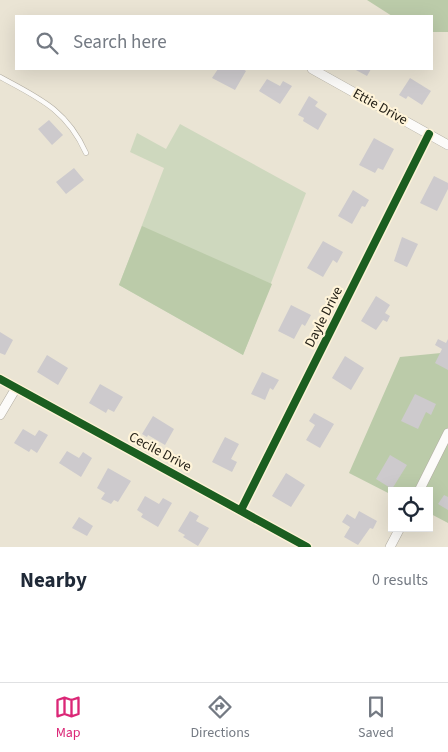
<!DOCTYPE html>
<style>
body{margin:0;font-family:"Source Sans 3",sans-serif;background:#f6f6f7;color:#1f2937}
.controls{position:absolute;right:15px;bottom:15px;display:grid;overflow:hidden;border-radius:0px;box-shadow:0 5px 20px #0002}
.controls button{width:45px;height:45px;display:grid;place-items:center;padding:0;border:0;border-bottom:1px solid #e0e1e3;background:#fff;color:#1f2937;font:25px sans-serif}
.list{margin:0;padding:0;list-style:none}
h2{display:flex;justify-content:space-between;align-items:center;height:65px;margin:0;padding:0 20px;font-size:21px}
h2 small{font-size:16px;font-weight:400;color:#747a83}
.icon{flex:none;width:28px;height:28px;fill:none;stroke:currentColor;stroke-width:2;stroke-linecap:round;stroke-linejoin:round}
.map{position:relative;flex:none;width:448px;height:547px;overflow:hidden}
.search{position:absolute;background:#fff;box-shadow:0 5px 20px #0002;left:15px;right:15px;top:15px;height:55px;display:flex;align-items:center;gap:12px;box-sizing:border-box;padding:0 18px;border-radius:0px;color:#747a83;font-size:19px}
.sheet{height:135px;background:#fff}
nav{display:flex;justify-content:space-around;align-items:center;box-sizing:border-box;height:70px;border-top:1px solid #e0e1e3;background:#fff;font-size:14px;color:#747a83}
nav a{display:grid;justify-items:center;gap:2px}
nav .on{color:#db2777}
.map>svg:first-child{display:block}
</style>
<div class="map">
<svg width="448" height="547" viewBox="0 0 448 547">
<rect width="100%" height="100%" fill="#eae4d4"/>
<!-- green -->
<path fill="#ced8be" d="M180 124 306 193 243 355 119 285 164 168 130 152 137 133 166 149Z"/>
<!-- forest -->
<path fill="#bbcba9" d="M367 0H448V32H432V16H392Z
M142 226 272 284 243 355 119 285Z
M441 353 448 356V523L429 513V491H392V495L349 473 400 357Z"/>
<!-- building -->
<path fill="#cdcacd" d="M218 69H243L246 71 235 90 212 78Z
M354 69H371L367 76Z
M410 78 431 91 422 105 408 96 406 99 399 95Z
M267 79 280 86 283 81 292 86 280 104 259 91Z
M309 96 318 102 315 106 327 114 318 130 303 121 304 118 298 115Z
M49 120 63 135 52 145 38 129Z
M374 138 394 149 383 170 378 168 375 173 359 165Z
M74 168 84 180 66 194 56 182Z
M434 176 448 183V189L437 211 420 203Z
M353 190 369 200 365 207 362 206 352 224 338 216Z
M402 237 418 244 407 267 394 261Z
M323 241 343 252 337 263 333 260 323 277 307 268Z
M376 296 390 305 385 313 390 316 387 322 383 320 376 330 361 321Z
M291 305 311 315 305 326 302 324 294 339 278 331Z
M0 332 13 340 5 355 0 353Z
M438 339 446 343 448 339V370L435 363 442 349 435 345Z
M47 355 68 368 58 385 37 372Z
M345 356 364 368 351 390 332 378Z
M262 372 279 380 273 390 270 388 265 400 251 394Z
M100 384 123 397 114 412 108 409 106 413 89 403Z
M415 394 436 404 431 415 426 412 418 429 401 421Z
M314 413 334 424 320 448 306 440 315 425 309 421Z
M153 416 174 429 165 445 148 435 147 437 142 434Z
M23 429 35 436 39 430 48 435 37 453 31 449 29 452 14 443Z
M225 437 239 444 231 459 237 462 232 472 212 462Z
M67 451 79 458 83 452 92 458 81 477 59 463Z
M390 455 407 465 392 489 376 479Z
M108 468 131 481 118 502 114 500 111 504 101 499 105 493 97 488Z
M286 473 305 485 291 507 272 496Z
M444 495 448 497V510L438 504Z
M145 496 159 504 163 498 172 503 158 527 141 517 143 514 137 510Z
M190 511 199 516 196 521 209 528 198 546 183 537 185 535 178 531Z
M359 511 377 521 373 529 370 528 358 545 344 537 350 527 342 522 347 514 355 519Z
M79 517 93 526 87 536 72 528Z"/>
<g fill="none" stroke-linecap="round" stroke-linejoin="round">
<defs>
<path id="service" d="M0 77C39 98 67 110 86 153"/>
<path id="minor" d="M312 69 448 145
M0 379 307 547
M0 415 16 388
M419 491 448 433
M241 510 429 134
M390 547 400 528"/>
</defs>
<!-- service casing -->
<use href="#service" stroke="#b0aba0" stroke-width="5.5"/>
<!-- minor casing -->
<use href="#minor" stroke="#b0aba0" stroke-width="10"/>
<!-- service -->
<use href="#service" stroke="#fcfbf9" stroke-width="4.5"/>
<!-- minor -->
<use href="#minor" stroke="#fcfbf9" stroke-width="9"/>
<defs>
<path id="cycleway" d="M0 379 307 547
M241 510 429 134"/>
</defs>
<!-- cycleway casing -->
<use href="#cycleway" stroke="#fff4d9" stroke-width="11"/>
<!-- cycleway -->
<use href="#cycleway" stroke="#1b5e20" stroke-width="8"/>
</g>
<g text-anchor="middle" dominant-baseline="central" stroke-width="4.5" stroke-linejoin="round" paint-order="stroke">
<!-- street labels -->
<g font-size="14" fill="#262218" stroke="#fff4d9">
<text transform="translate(380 107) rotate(29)">Ettie Drive</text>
<text transform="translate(324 317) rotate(-63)">Dayle Drive</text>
<text transform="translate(160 452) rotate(28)">Cecile Drive</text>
</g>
</g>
</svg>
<div class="controls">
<button><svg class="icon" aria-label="locate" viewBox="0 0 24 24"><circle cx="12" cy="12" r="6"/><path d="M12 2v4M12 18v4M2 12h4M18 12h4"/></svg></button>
</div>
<div class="search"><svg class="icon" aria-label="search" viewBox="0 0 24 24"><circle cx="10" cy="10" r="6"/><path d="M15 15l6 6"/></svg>Search here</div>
</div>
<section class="sheet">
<h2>Nearby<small>0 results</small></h2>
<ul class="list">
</ul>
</section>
<nav>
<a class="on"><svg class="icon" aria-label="map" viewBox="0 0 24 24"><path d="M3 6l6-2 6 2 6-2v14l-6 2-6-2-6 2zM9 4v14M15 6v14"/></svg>Map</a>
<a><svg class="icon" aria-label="directions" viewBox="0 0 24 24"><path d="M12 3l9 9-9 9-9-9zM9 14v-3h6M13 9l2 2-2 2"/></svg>Directions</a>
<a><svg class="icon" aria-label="saved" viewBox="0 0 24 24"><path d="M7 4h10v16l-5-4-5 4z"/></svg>Saved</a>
</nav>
